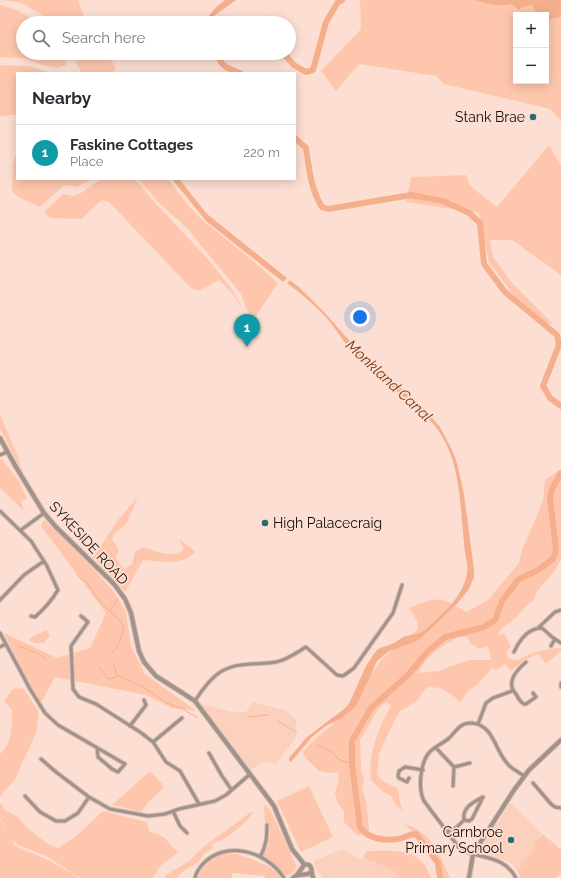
<!DOCTYPE html>
<meta charset="utf-8">
<style>
body{margin:0;font-family:Raleway,sans-serif;background:#f7f7f7;color:#2b2b33}
.controls{position:absolute;right:12px;top:12px;display:grid;overflow:hidden;border-radius:0px;box-shadow:0 2px 10px #0003}
.controls button{width:36px;height:36px;display:grid;place-items:center;padding:0;border:0;border-bottom:1px solid #e1e1e2;background:#fff;color:#2b2b33;font:20px sans-serif}
.you{position:absolute;left:360px;top:317px;width:14px;height:14px;margin:-10px;border:3px solid #fff;border-radius:50%;background:#1a73e8;box-shadow:0 0 0 6px #1a73e833}
.badge{display:grid;place-items:center;width:26px;height:26px;border-radius:50%;background:#216d70;color:#fff;font-size:13px;font-weight:700}
.pin{position:absolute;translate:-50% -33px;filter:drop-shadow(0 1px 2px #0008)}
.pin::after{content:'';position:absolute;top:21px;width:14px;height:12px;background:inherit;clip-path:polygon(0 0,100% 0,50% 100%)}
.list{margin:0;padding:0;list-style:none}
h2{display:flex;justify-content:space-between;align-items:center;height:52px;margin:0;padding:0 16px;font-size:17px}
h2 small{font-size:13px;font-weight:400;color:#7c7c81}
.list li{display:grid;grid-template-columns:26px 1fr auto;gap:12px;align-items:center;box-sizing:border-box;height:56px;padding:0 16px;border-top:1px solid #e1e1e2}
.list b{display:block;font-size:15px;white-space:nowrap}
.list p{margin:0;font-size:13px;white-space:nowrap;color:#7c7c81}
.list em{font-size:13px;font-style:normal;color:#7c7c81}
.icon{flex:none;width:22px;height:22px;fill:none;stroke:currentColor;stroke-width:2;stroke-linecap:round;stroke-linejoin:round}
.map{position:relative;flex:none;width:561px;height:878px;overflow:hidden}
.search{position:absolute;background:#fff;box-shadow:0 2px 10px #0003;left:16px;top:16px;width:280px;height:44px;display:flex;align-items:center;gap:10px;box-sizing:border-box;padding:0 14px;border-radius:22px;color:#7c7c81;font-size:15px}
.panel{position:absolute;background:#fff;box-shadow:0 2px 10px #0003;left:16px;top:72px;width:280px;height:108px;border-radius:0px}
.map>svg:first-child{display:block}
</style>
<div class="map">
<svg width="561" height="878" viewBox="0 0 561 878">
<rect width="100%" height="100%" fill="#fcdfd2"/>
<!-- built -->
<path fill="#fbd0bc" d="M253 702 285 710 296 719V737L277 764 264 762 251 770 200 704 233 712H246Z
M510 803 542 834 534 843 535 846 517 871 514 866 506 860 482 853 480 850Z
M342 849 357 858 390 868 403 878H323L317 870 313 861Z"/>
<!-- green -->
<path fill="#fec7ad" fill-rule="evenodd" d="M3 0H78L86 23H54L39 13 22 3Z
M360 0H561V121L550 109 444 84 436 76 359 64 336 91 321 71 361 29ZM516 15H546V81H516Z
M0 5 19 11 38 23H23V53H67L66 65 58 68 42 65 24 58 0 57Z
M74 53H104L114 64 116 69 111 73H82L77 65Z
M0 65 28 66 52 73H17V115C11 114 6 117 0 116Z
M549 145 561 166V275L512 240H490L493 257 511 282 553 324 546 323 512 293 489 262 479 213 406 202 411 177 466 175 470 186 497 207Z
M17 153V179H92L76 187 70 185 63 186 40 207 18 197 12 191 13 164Z
M101 179H135C159 209 187 235 212 264 224 279 236 293 243 310L232 293 219 280 199 291 191 288 109 202 102 200 81 219 50 218 44 212 63 194 73 196 81 193Z
M138 179H168L187 204 201 219 252 260 278 283 256 316 252 318 246 308 241 294 232 283 186 227 160 204Z
M0 415 18 457 24 475 0 429Z
M2 459 18 480 27 499 21 501 24 511 0 488V460Z
M561 469V559L554 572 538 590 533 601 526 606 517 617 500 630 499 636 504 633 511 647 507 650C506 658 509 660 517 660V661C529 652 546 649 561 648V651L546 664 538 654 526 659 511 671 505 664 495 671 493 667 479 683 468 691 460 703 455 697 440 688 429 687 425 689 416 702 400 711 394 721 379 754 377 775 383 781 397 788C400 796 399 803 403 810L396 806 391 796 381 790 371 780C371 774 370 767 371 760 373 743 382 721 391 706L386 702 379 708 360 740 361 771 364 779 362 787 367 805 369 831 358 836 344 822V812L337 801 335 793 339 779 338 772 332 773 319 771 305 757 303 752 316 738 332 725 383 658 417 630 418 622 409 608C437 596 440 596 466 612L488 600 519 563 522 550 543 501 545 480ZM458 637H467L471 644 479 649 488 646 491 660H470L454 665 439 671 419 673C425 655 442 647 458 637Z
M138 497 126 524 115 533 112 539 119 550 116 558 124 569 132 564 135 551 144 547C157 552 172 558 184 550L179 539 196 552C179 567 164 561 143 560L125 592 111 576 93 558 118 520Z
M44 520 89 564 114 592 126 612 131 646 145 674 196 711 171 708 146 695 55 677 41 703 26 678 4 633 57 658 90 648 106 613 41 526Z
M46 630 50 635 44 643H34L29 640 32 637Z
M23 688 39 712 36 733 14 781 1 795 0 798V754C13 742 12 726 12 710L4 701 13 689Z
M150 771 164 786C158 796 146 801 142 812L112 805Z
M309 786 333 837 301 852 277 801Z
M0 803 6 811 18 817 27 828 48 844 58 848 75 837 103 811 147 822 149 831 164 837 178 853 161 865 153 878H80L46 856 18 845 12 839 15 846 48 860 75 875 78 878H0V820L8 832 0 818Z
M264 803 271 811 297 867 294 872 286 876 271 863 263 858 262 856 268 846 269 836 270 835V825L265 824Z
M251 812H253C244 826 227 839 212 844L213 848 205 853 198 862 181 873 177 878H164L166 875 189 861 202 848Z
M403 823C433 834 438 851 450 878H442C439 855 420 837 403 823Z
M543 834 561 850V874L555 878H521L517 871 535 846 534 843Z
M366 851C383 851 405 848 419 859 425 864 428 871 431 878H403L390 868 363 859Z
M237 854C250 859 275 865 281 878H265V876L232 873V878H198C200 868 214 856 224 854 228 854 233 854 237 854Z"/>
<!-- water -->
<path fill="#f5af8d" d="M225 0H236L214 16 209 23H203L217 6Z
M475 0H561V17L546 20V15H537L534 7 531 5 522 7 519 10 512 4C501 7 486 4 475 0Z
M172 179H179L207 214 287 278 283 282 206 221Z
M290 280 300 288 323 311 363 356 422 406 440 427 452 450 457 463 464 494 474 570V577L469 589 457 604 419 640 388 652 377 661 356 706 342 718 326 726 312 737 291 762 289 761V758L307 737 348 706 365 668 373 655 378 649 394 643 403 637 420 633 425 630C439 617 457 602 464 584 471 566 465 561 464 543 460 505 461 463 438 430 417 402 385 385 361 362 350 351 342 338 333 326 321 310 303 295 287 283Z"/>
<g fill="none" stroke-linecap="round" stroke-linejoin="round">
<!-- stream -->
<path stroke="#f5af8d" stroke-width="1" d="M77 574 81 579 85 580 102 604 121 622 124 628C121 639 119 646 111 654
M110 611 118 598
M18 646 37 653 47 660
M114 665 117 674 118 675
M99 667 108 679 119 676 143 687 167 703 181 708 198 718
M248 717 268 715
M278 721 297 733
M316 745 332 752 338 759 352 764"/>
<!-- river -->
<path stroke="#f5af8d" stroke-width="6" d="M217 53C221 67 227 68 240 73
M283 53 294 65 306 72 313 70 326 22 338 2 342 0
M295 138 306 148C309 168 311 190 322 207L328 209 411 195 443 201 469 213 480 223 484 264 505 292 557 335 559 345 543 386 550 398 561 406
M440 878 438 863 416 834C409 834 404 838 398 839 384 841 368 839 360 827L352 764V741L371 708 407 676 428 651 445 637 484 627 495 620 502 601 518 580 538 570 553 559 556 550 550 498 552 489 561 473"/>
<defs>
<path id="minor" d="M0 455 7 452
M0 511 31 541 47 566 58 590C52 600 43 610 35 617L31 616
M21 530 44 513
M0 600 24 575 44 561
M81 616 88 622 71 646 73 689 79 697 96 704 140 732 153 742 166 762 180 771 199 804
M538 628 555 612 561 610
M0 633 30 689 45 713 58 725 125 764 118 772 112 769 98 757 97 748
M551 646 555 639
M0 647 6 644
M514 652C519 641 528 628 542 628L552 637 561 643
M526 662C517 670 505 682 516 694 518 698 520 702 524 704H526L536 697 533 693
M561 683V687
M195 701C201 691 213 675 224 670 239 662 259 665 276 662 287 660 296 653 306 647L337 675 343 676 354 668 393 613 402 585
M478 724 486 703 493 698 512 691
M130 726 146 705 144 700
M153 742 182 718
M436 748 454 767 470 763
M209 753 222 776 231 789
M41 759 56 772 89 797 110 809 148 816 165 814 179 809 215 801 226 795 249 775
M409 778 407 782 399 778 398 776 399 771 405 767 423 770
M533 783 551 804 555 807 561 808
M453 786 454 767
M25 796 40 812 56 821H65L78 813 89 797
M173 811 180 826 187 833
M447 832 457 827 464 820C462 807 474 802 483 797L472 819 469 821 464 820
M260 857C266 846 267 838 267 825
M195 878C196 872 199 869 202 865 225 839 267 851 284 878
M516 878C503 854 481 860 460 849L424 801C418 789 420 765 428 754 433 747 442 744 448 739 453 735 456 729 461 726 464 723 468 723 472 723 494 725 495 751 507 763 511 769 519 772 524 776"/>
<path id="tertiary" d="M0 438 16 467 44 513 56 527 114 584 125 599 131 613 139 651 144 662 156 676 195 701 274 806 292 849 304 864
M298 875 308 874 311 872
M293 878 297 875 304 865C313 862 311 872 313 878
M469 878 473 854 514 790 529 770 561 740"/>
</defs>
<!-- minor casing -->
<use href="#minor" stroke="#d8beb2" stroke-width="5"/>
<!-- tertiary casing -->
<use href="#tertiary" stroke="#d8beb2" stroke-width="6"/>
<!-- minor -->
<use href="#minor" stroke="#a1928b" stroke-width="3"/>
<!-- tertiary -->
<use href="#tertiary" stroke="#a1928b" stroke-width="4"/>
</g>
<!-- markers -->
<g fill="#216d70" stroke="#fcdfd2" stroke-width="1.5">
<circle cx="533" cy="117" r="4"/>
<circle cx="265" cy="523" r="4"/>
<circle cx="511" cy="840" r="4"/>
</g>
<g text-anchor="middle" dominant-baseline="central" stroke-width="3.5" stroke-linejoin="round" paint-order="stroke">
<!-- poi labels -->
<g font-size="14" fill="#1a0e09" stroke="#fcdfd2" text-anchor="end">
<text x="525" y="117">Stank Brae</text>
<text x="273" y="523" text-anchor="start">High Palacecraig</text>
<text x="503" y="832">Carnbroe<tspan x="503" dy="16">Primary School</tspan></text>
</g>
<!-- street labels -->
<g font-size="14" fill="#1a0e09" stroke="#fcdfd2">
<text transform="translate(89 543) rotate(47)">SYKESIDE ROAD</text>
</g>
<!-- water labels -->
<g font-size="15" font-style="italic" fill="#763714" stroke="#fcdfd2">
<text transform="translate(389 381) rotate(43)">Monkland Canal</text>
</g>
</g>
</svg>
<div class="controls">
<button>+</button>
<button>−</button>
</div>
<div class="you"></div>
<div class="pin badge" style="left:247px;top:347px;background:#0f9aa8">1</div>
<div class="search"><svg class="icon" aria-label="search" viewBox="0 0 24 24"><circle cx="10" cy="10" r="6"/><path d="M15 15l6 6"/></svg>Search here</div>
<section class="panel">
<h2>Nearby<small></small></h2>
<ul class="list">
<li><span class="badge" style="background:#0f9aa8">1</span><div><b>Faskine Cottages</b><p>Place</p></div><em>220 m</em></li>
</ul>
</section>
</div>
